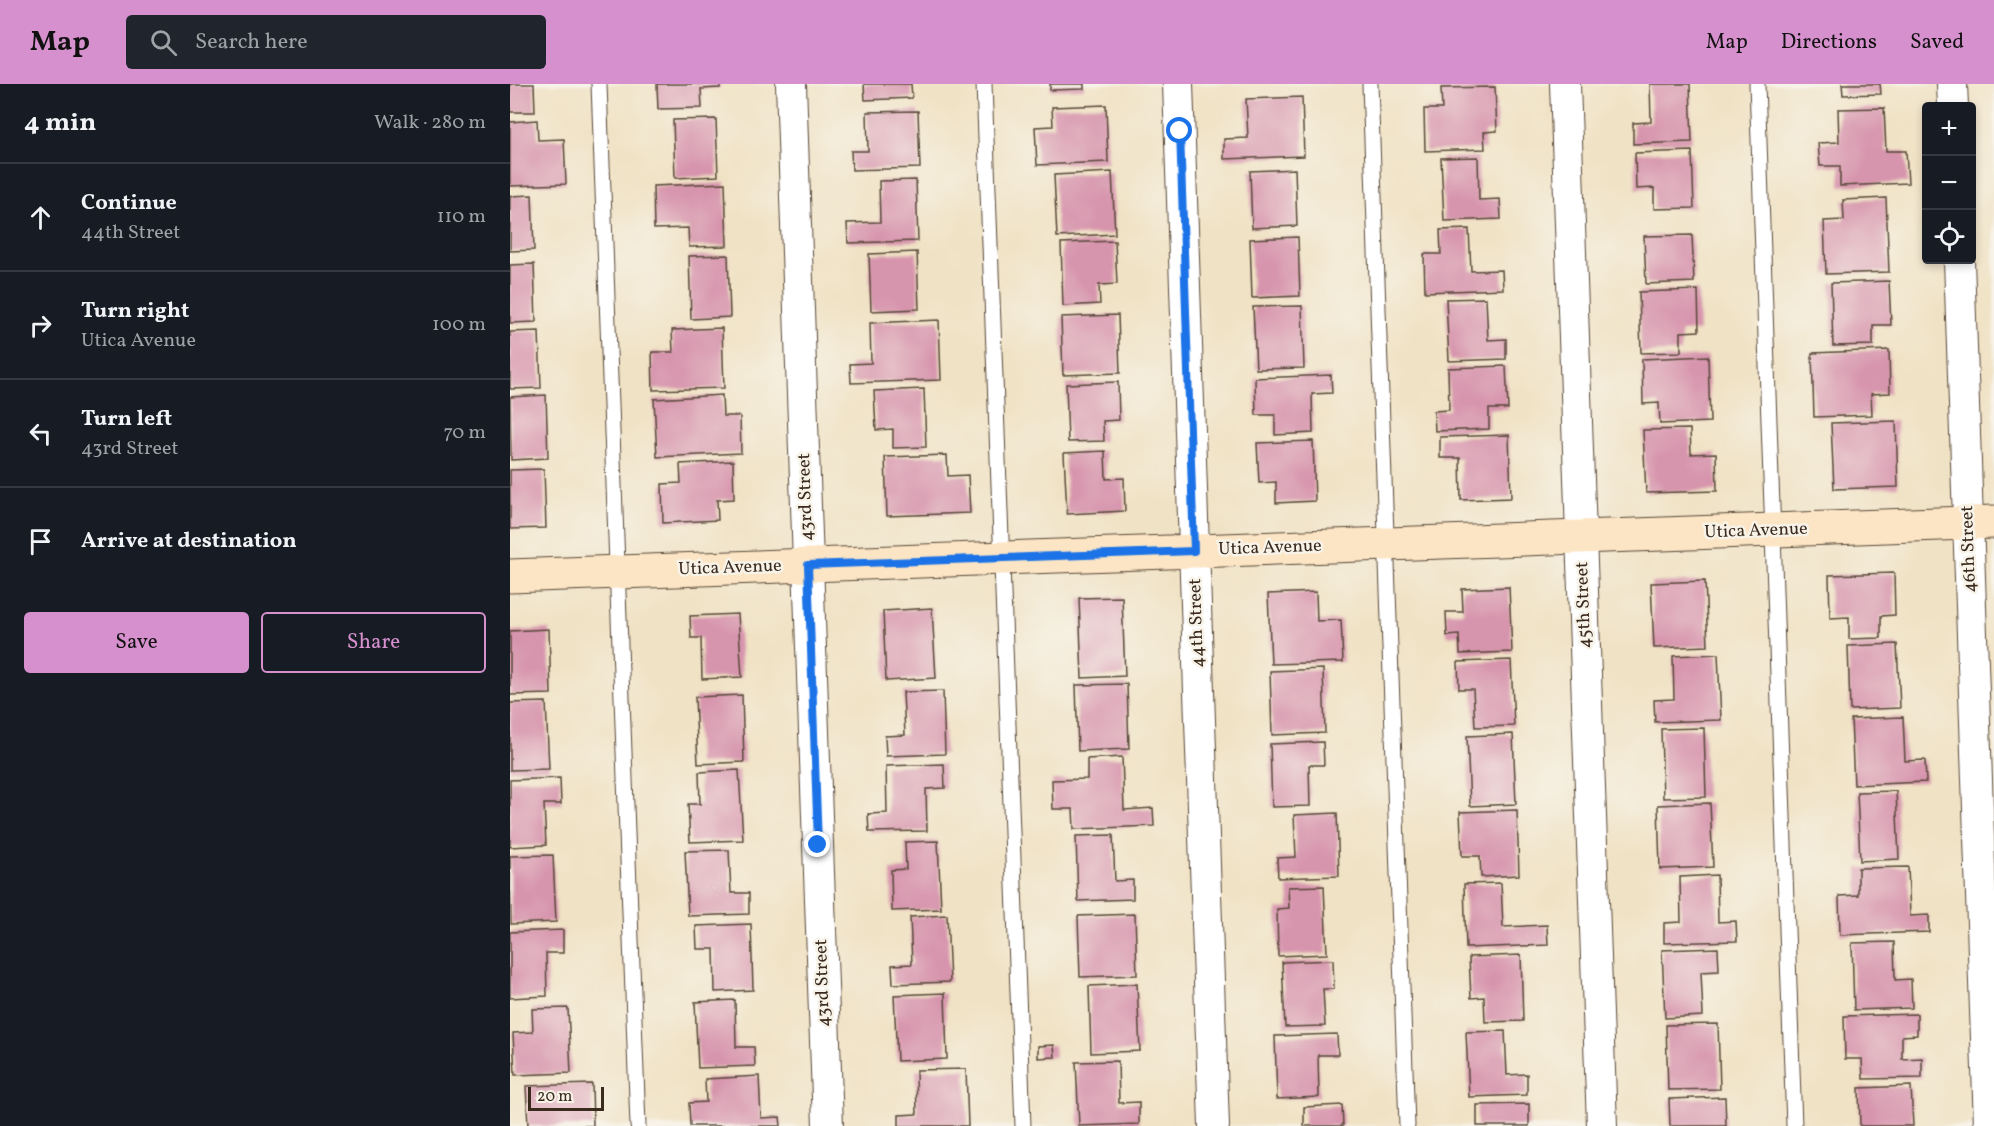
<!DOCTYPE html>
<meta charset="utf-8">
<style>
body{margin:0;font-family:Vollkorn,serif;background:#20242c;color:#f1f3f6}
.controls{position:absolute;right:18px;top:18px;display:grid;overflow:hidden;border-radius:6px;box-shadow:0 3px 9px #0003}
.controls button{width:54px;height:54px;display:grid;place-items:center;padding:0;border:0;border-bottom:2px solid #363941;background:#171b24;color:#f1f3f6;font:30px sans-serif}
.scale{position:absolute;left:18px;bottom:15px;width:76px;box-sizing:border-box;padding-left:6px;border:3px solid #3b2a1e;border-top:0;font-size:16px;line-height:21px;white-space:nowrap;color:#3b2a1e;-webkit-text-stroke:4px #f7f3e8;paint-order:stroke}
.stop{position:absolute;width:18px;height:18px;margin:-14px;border:4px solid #1a73e8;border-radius:50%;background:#fff}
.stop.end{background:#1a73e8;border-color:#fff;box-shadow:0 2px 6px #0008}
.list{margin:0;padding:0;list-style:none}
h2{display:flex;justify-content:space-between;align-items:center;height:78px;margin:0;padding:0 24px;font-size:26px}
h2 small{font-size:20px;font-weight:400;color:#9ea1a6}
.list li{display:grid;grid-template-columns:39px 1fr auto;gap:18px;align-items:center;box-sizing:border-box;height:108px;padding:0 24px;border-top:2px solid #363941}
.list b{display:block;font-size:22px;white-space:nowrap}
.list p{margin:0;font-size:20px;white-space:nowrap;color:#9ea1a6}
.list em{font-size:20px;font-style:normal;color:#9ea1a6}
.actions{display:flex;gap:12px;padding:18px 24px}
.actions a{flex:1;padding:14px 0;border:2px solid #d690ce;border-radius:6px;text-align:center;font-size:21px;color:#d690ce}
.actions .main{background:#d690ce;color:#111}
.icon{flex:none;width:33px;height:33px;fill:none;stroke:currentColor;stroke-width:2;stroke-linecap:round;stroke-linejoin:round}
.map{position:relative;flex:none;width:1484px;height:1042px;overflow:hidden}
header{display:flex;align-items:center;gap:36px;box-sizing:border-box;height:84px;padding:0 30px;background:#d690ce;color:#111}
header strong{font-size:28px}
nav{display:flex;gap:33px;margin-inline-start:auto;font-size:21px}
.search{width:420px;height:54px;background:#20242c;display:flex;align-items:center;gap:15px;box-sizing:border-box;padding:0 21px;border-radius:6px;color:#9ea1a6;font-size:22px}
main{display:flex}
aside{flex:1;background:#171b24}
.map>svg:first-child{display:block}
</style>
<header>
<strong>Map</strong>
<div class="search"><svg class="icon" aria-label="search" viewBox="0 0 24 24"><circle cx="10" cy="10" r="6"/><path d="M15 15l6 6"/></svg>Search here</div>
<nav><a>Map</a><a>Directions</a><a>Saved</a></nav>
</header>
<main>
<aside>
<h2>4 min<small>Walk · 280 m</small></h2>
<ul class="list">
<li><svg class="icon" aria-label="ahead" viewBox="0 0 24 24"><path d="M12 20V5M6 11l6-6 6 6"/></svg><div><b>Continue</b><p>44th Street</p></div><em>110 m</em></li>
<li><svg class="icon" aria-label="right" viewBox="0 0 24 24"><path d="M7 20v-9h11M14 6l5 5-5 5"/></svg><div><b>Turn right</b><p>Utica Avenue</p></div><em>100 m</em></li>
<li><svg class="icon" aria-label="left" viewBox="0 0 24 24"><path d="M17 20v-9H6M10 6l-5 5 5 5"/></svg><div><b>Turn left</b><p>43rd Street</p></div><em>70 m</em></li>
<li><svg class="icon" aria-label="arrive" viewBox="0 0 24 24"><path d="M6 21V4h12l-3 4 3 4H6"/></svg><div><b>Arrive at destination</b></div></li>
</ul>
<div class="actions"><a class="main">Save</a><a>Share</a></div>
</aside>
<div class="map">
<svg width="1484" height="1042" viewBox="0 0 1484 1042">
<rect width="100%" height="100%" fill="#f7f3e8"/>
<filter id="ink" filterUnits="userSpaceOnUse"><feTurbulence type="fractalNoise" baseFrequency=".0167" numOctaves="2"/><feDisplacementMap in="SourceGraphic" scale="12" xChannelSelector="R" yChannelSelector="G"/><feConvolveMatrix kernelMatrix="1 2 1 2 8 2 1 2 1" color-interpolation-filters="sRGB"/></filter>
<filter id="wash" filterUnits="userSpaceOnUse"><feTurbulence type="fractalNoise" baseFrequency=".008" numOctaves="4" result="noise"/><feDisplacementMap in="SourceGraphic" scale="24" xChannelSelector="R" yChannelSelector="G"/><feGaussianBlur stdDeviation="1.35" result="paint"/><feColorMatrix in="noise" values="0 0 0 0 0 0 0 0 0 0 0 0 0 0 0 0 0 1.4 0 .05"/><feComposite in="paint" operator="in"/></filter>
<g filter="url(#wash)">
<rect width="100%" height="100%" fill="#f0e2c5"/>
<g id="blocks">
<!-- building -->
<path fill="#d795ad" d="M0 0H24L25 28H0Z
M147 0H210V4L191 5 192 24 148 25Z
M354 0H401L402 14 355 16Z
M540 0H574V5L540 6Z
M1140 0H1180L1182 58 1123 60V39L1141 38Z
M1332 0H1370L1371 10 1333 11Z
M985 3 987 47 974 48 975 65 915 67 914 25H932L931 4Z
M792 13 794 72 714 75V55L738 54 736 15Z
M596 21 598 78 527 81 525 43 543 42 542 23Z
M1374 24 1376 67H1396L1398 99 1330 102V82H1310L1308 59 1329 58 1328 25Z
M408 27 410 84 342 86 341 67H358L357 28Z
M206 35 208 92 165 94 163 36Z
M27 36 28 56 54 55 56 100 0 102V38Z
M1182 67 1184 124 1144 125V104L1126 105 1125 69Z
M968 73 969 116 990 115 991 135 934 137 931 74Z
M785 85 787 142 742 144 740 87Z
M602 88 605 150 547 153 544 91Z
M406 96 408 157 338 159 337 139 370 138 369 97Z
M215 99 217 162 179 163 178 144 144 145 143 102Z
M22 111 24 166 0 167V112Z
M1376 114 1379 188 1316 190 1314 137 1334 136 1333 116Z
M959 145 961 187 992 186 993 205 915 208 914 170H931L930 146Z
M1182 151 1184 198 1136 200 1134 152Z
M788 153 790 212 742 214 740 155Z
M605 157 607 200 589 201 590 220 553 222 551 159Z
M407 168 409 225 361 227 359 170Z
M218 171 220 233 181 235 179 172Z
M24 180 26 238 0 239V181Z
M1379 197 1381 241H1363V261L1323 262 1321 199Z
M1188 206 1189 247 1171 248V268L1131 269 1129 208Z
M976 214 978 256 996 255V275L939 277 936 215Z
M792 222 794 284 746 285 743 223Z
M608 231 610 289 553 291 551 233Z
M429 236 431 296 341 299 340 280 361 279 360 239Z
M212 244 214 304 143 306 142 268H163L162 246Z
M29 247 31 304 0 305V248Z
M1379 266 1380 309 1361 310 1362 331 1304 333 1302 269Z
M1198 272 1200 338 1150 340 1149 319 1133 320 1132 275Z
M996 282 998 325H979V345L925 347 924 327 939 326 938 284Z
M821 291 822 309 802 310 803 349 765 351V331H746L745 294Z
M608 298 609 336 593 337 594 357 558 358 556 300Z
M414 305 416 363 383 364V345L366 346 364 307Z
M36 311 38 374 1 376 0 313Z
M212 311 213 332H230L231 369 147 373 144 315Z
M1386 337 1388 403 1324 405 1321 339Z
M1180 345 1181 370 1206 369 1207 407 1136 409 1133 346Z
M999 351 1001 414 951 416 950 374H930V353Z
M803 357 805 417 766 419V398L749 399 747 359Z
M595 367 596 395 614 394 615 427 557 430 554 369Z
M437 371 438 392 458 391 460 429 377 432 375 373Z
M223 377 224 415 207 416 208 436 153 439 152 400 171 399 170 380Z
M34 385 36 444 0 445V386Z
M1384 489 1385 531 1371 532V554L1339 555V533L1320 534 1319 491Z
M1195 497 1198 562 1144 564 1141 499Z
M999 503 1002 568 950 570 949 551 937 552 936 528H953L952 505Z
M806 508 807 537 831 536 833 578 761 580 758 510Z
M612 513 615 592 572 594 569 514Z
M422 524 426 594 376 597 373 527Z
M228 530 232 593 192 595 191 554H181L180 532Z
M39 545 41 610 0 611V547Z
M1387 560 1390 624 1340 626 1338 562Z
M1208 570 1211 636 1145 638 1144 616 1164 615 1163 572Z
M1001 576 1004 642 965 643 963 605H949L948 578Z
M813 585 815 649 762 651 760 587Z
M617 600 619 665 568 667 566 601Z
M433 607 435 670 376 672 375 652 395 651 393 608Z
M232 611 234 678 188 680 185 613Z
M36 618 39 685 0 686V619Z
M1393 633 1395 677 1415 676 1416 698 1344 701 1341 635Z
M1194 644 1196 713 1153 714 1151 645Z
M1003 650 1006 720 960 722 957 652Z
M813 658 814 681H799L800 722 762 723 760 660Z
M612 673 614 726 643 724 644 742 564 745 563 725H543L542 696 577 695V675Z
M434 680 435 704 416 705 417 747 359 748 358 730 377 729 376 682Z
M229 686 233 756 180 758 178 720H190L189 688Z
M50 694 51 720H34L36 761 0 763V696Z
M1386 707 1389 775 1350 777 1347 708Z
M1200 719 1203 783 1150 785 1148 721Z
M1007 726 1009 791 971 793 970 772H952L950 728Z
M827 729 829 792 768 794 767 774 786 773 784 731Z
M603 751 605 797 623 796V815L568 817 566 752Z
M428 757 431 825 382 827 381 786 396 785 395 758Z
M219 766 221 809H239V830L178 832 175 767Z
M43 771 46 838 1 840 0 772Z
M1398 783 1400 832 1419 831V848L1330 851 1329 812 1348 811V784Z
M1207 791 1208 838 1226 837 1227 857 1154 859V839L1171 838 1170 793Z
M991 799 993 843 1037 841 1038 861 956 864 954 800Z
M814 802 817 870 768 872 767 825 779 824 778 803Z
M625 830 627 891 570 893 568 832Z
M437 831 440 898 383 900 382 881 402 880 400 833Z
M241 840 243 906 205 908 204 865H187L186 842Z
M53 846V869H36L37 912 0 914V848Z
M1384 858 1385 896 1401 895 1402 924 1344 926 1342 859Z
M1208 864 1209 887 1191 888 1193 932 1155 934 1152 866Z
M1011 871 1013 937 975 938 974 913 961 914 959 873Z
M823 876 824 905H813L815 942 775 943 772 878Z
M627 900 630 967 581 969 579 902Z
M435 909 437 975 387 977 384 911Z
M225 916 226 963H244L245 982 188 984 185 918Z
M58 924 61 989 5 991 3 949 23 948 22 925Z
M1407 930V951L1392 952V975L1412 974V994L1353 995 1352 975H1335L1334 932Z
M1208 940 1210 1005 1158 1006 1156 941Z
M995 947 997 991 1017 990V1011L959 1013 956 948Z
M827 950 828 971H808L809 1013 767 1015 765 952Z
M544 961 545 973 528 974V962Z
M608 977 609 1019 629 1018V1040L569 1042 566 978Z
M456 985 458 1042H389V1031L407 1030 406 986Z
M249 992 251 1034 270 1033 271 1042H180L179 1019 196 1018 195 995Z
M82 1000 83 1042H18L16 1002Z
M1401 1002 1403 1042H1350L1349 1004Z
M1215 1013 1216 1042H1160L1159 1015Z
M1019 1020V1042H967V1021Z
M832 1021 833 1042H794V1023Z"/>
</g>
</g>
<g filter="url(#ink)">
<use href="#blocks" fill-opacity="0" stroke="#564637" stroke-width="1.5"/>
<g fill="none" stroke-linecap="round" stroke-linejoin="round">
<defs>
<path id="lane" d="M89 0 128 1042
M474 0 513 1042
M860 0 897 1042
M1247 0 1284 1042"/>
<path id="street" d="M281 0 318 1042
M668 0 704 1042
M1055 0 1092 1042
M1442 0 1443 22
M1449 176 1479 1042"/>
<path id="secondary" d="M0 492 1484 438"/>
</defs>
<!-- lane casing -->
<use href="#lane" stroke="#564637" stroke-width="17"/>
<!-- street casing -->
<use href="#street" stroke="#564637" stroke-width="32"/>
<!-- secondary casing -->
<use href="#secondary" stroke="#564637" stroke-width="35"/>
<!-- lane -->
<use href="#lane" stroke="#fff" stroke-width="15"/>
<!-- street -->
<use href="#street" stroke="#fff" stroke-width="30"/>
<!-- secondary -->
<use href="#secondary" stroke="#fce5c4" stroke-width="33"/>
</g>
</g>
<g fill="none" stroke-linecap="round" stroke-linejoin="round" filter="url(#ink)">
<!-- route -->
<path stroke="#1a73e8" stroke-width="8" d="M308 761 298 481 684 467 670 47"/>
</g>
<g text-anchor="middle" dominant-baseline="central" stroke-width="5" stroke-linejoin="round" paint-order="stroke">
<!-- street labels -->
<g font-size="18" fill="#3b2a1e" stroke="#f7f3e8">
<text transform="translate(296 413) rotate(-92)">43rd Street</text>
<text transform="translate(1246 447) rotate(-2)">Utica Avenue</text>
<text transform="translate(760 464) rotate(-2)">Utica Avenue</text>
<text transform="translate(1459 465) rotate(-92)">46th Street</text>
<text transform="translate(220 484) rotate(-2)">Utica Avenue</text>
<text transform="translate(1074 521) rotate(-92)">45th Street</text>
<text transform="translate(687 539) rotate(-92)">44th Street</text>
<text transform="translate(313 899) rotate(-92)">43rd Street</text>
</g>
</g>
</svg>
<div class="controls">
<button>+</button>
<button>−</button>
<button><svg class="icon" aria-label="locate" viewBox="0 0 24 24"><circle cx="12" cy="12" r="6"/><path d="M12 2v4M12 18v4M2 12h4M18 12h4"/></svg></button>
</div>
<div class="scale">20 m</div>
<div class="stop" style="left:670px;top:47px"></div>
<div class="stop end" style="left:308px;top:761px"></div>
</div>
</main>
